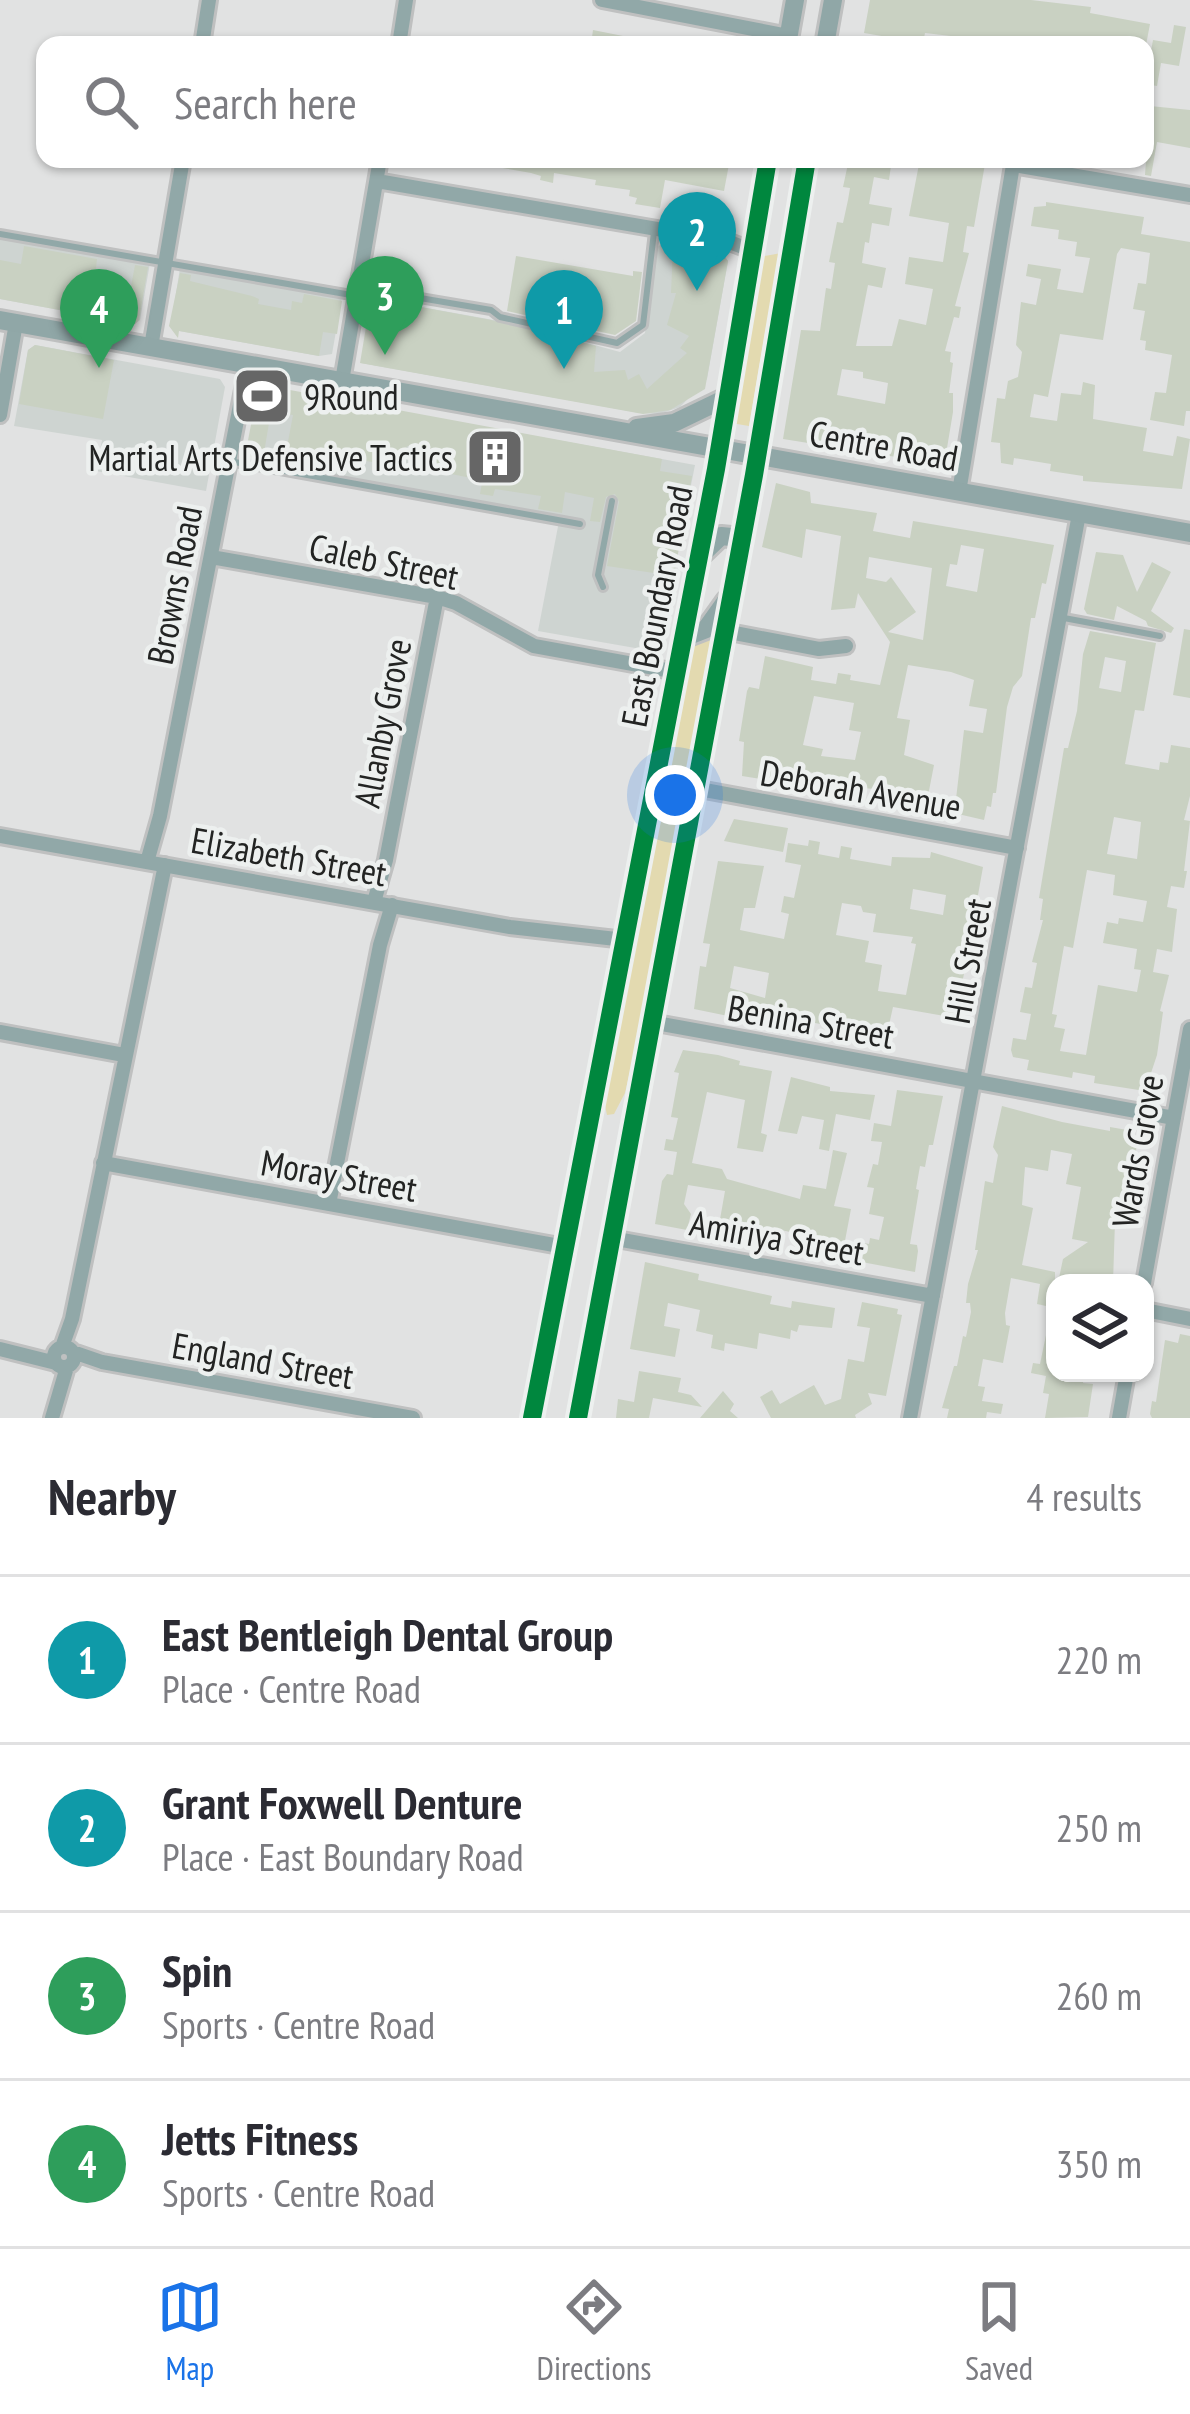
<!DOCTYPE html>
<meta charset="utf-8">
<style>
body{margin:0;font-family:"PT Sans Narrow",sans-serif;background:#f7f7f7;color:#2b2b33}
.controls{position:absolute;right:36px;bottom:36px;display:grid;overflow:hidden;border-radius:24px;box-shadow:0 3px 9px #0004}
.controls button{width:108px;height:108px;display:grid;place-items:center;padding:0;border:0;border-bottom:3px solid #e1e1e2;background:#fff;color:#2b2b33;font:60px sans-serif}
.you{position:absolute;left:675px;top:795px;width:42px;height:42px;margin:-30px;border:9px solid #fff;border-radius:50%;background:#1a73e8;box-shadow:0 0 0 18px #1a73e833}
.badge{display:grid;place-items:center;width:78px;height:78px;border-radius:50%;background:#1a73e8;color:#fff;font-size:39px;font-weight:700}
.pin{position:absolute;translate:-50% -99px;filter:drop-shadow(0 3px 6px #0008)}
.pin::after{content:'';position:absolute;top:63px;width:42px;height:36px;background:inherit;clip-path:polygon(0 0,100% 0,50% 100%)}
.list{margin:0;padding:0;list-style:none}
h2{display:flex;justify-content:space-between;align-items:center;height:156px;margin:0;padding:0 48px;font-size:51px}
h2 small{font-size:39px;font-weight:400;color:#7c7c81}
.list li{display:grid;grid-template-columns:78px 1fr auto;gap:36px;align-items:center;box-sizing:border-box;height:168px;padding:0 48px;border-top:3px solid #e1e1e2}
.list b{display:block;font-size:45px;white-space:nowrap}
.list p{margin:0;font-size:39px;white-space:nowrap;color:#7c7c81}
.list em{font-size:39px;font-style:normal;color:#7c7c81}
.icon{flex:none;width:66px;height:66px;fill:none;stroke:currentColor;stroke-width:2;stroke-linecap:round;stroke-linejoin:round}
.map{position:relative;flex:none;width:1190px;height:1418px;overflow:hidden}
.search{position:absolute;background:#fff;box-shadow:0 3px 9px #0004;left:36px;right:36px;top:36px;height:132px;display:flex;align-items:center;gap:30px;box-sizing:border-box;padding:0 42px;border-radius:24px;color:#7c7c81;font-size:45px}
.sheet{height:828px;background:#fff}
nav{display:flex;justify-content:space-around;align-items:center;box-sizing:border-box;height:168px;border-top:3px solid #e1e1e2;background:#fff;font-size:33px;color:#7c7c81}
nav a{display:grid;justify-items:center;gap:6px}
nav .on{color:#1a73e8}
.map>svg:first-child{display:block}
</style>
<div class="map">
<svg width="1190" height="1418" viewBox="0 0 1190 1418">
<rect width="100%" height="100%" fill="#e1e2e2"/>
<!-- built -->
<path fill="#ced4d1" d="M0 237 150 263 140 320 135 324 0 299Z
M660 245 725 257 728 261 707 379 680 407 659 414 640 413 361 363 377 299 576 335V340L620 352 645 333 655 249Z
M180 268 342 297 332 354 319 356 174 330 171 325Z
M35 345 220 379 225 387 206 491 96 471 102 440 14 426 28 350Z
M264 387 695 465 658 652 538 631 560 516 246 460 259 390Z"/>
<!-- green -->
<path fill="#e3dab0" d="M781 253 779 282 766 327 749 426 731 423 760 257Z
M716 630 661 936 625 1093 614 1114 607 1115 603 1096 689 647Z"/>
<!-- building -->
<path fill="#c9d1c2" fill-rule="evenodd" d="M870 0H1031L1091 7 1090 13 1150 24 1146 45H1099L1067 39 1066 44 1045 41V45H979L980 42 968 38 925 33 923 43 864 33Z
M1174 25 1186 27 1179 66 1161 63 1157 86 1145 84 1153 40 1171 43Z
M593 30 643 40 642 45H591Z
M1150 106 1190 110V148L1157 142 1151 176 1145 175Z
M485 159H730L724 191 665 180 660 208 635 204 637 198 629 196 630 190 595 185 596 180 554 173 553 183 540 180 541 176 531 173 485 165Z
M849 159H892L889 180 874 177 869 204 892 208 889 226 872 223 869 243 865 242 862 263 886 268 882 288 868 285 856 346H892L899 319 926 325 933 289 905 284 909 257 943 262 949 223 909 216 920 159 985 164 974 227 967 226 963 252 969 253 955 306 961 307 959 318 954 317 945 351 951 352 950 362 953 363 949 393H953V412L947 448 943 451 924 448 923 456 910 453 909 459 783 439 801 330 820 331 826 288 831 289 835 263 829 262 837 222 843 223 848 200 850 188 843 187ZM842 369 863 372V378L888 383 885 404 837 395Z
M1046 202 1144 217 1141 234 1190 242V411H1186L1184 426 1150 420 1155 392 1166 393 1172 355 1145 350 1146 341 1140 340 1145 311 1133 309 1138 283 1146 284 1150 253 1121 248 1117 254 1103 340 1060 334 1048 397 1034 394 1030 417 1057 421 1061 393 1081 395 1083 382 1095 385 1093 419 1147 428 1143 451 1173 456 1177 436 1190 439 1182 489 1083 481V476L1050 471 1051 464 1014 458 1013 465 1001 463 1000 443 991 442 997 398 1005 399 1008 381 1018 377 1022 352 1016 345 1021 302 1036 305 1041 279 1026 276 1028 264 1061 269 1057 289 1083 293 1090 258 1075 256 1077 242 1058 239 1059 230 1031 226 1034 207 1046 206Z
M24 246 97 259 96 269 104 271 105 293 129 297 135 265 148 267 139 320 135 324 0 299V260L21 264Z
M673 248 725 257 728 261 705 389 670 410 643 414 360 363 370 303 377 299 491 320 596 346 594 372 625 370 628 380 639 374 647 389 687 353 680 348 689 336 667 325 676 293H671Z
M516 256 633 276V271L642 272 636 321 615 335 507 311Z
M180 273 191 275 190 281 252 296 259 299 258 304 291 310 292 301 302 303 304 294 342 301 337 334 323 332 319 356 179 331 178 338 169 326Z
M35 345 114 360 103 419 19 404 28 350Z
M263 385 662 459 660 471 692 476 674 576 607 566 619 502 615 494 606 497 600 522 590 521 594 498 565 492 562 513 538 509 541 496 495 489 493 496 480 494 482 483 471 478 427 469 430 450 419 448 407 446 403 467 298 450 296 465 284 463 293 415 271 411 263 459 245 456 258 388Z
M776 483 810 492 811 503 877 513 873 531 910 538 913 521 1054 545 1046 584 1042 583 1035 618H1031L1022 676 1013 687 1007 707 996 793H993L991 807 987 806 984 820 958 814 960 800 956 799 964 730 983 733 987 709 969 706 974 680 951 672 908 665 897 718 910 720 904 755 934 765 927 801 916 799 917 793 853 787 854 781 832 776 831 783 821 780 822 775 800 770 797 785 742 776 744 742 739 741 747 691 749 687 759 689 765 656 813 667 811 680 836 684 838 673 851 675 850 680 880 685 890 642 858 593 855 608 831 610 841 536 806 529 802 558 762 547ZM961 545 984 549 977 592 946 586 950 564 957 565ZM869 557 932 568 923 640 888 632 916 612 891 577 886 582 866 578ZM814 696 854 703 849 730 861 732 855 760 821 756 823 749 803 745Z
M1096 552 1123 555 1137 592 1152 562 1171 572 1151 611 1174 628 1171 633 1148 626 1146 621 1117 606 1114 620 1087 614 1084 609Z
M1184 629 1190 630V698L1173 695Z
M1090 631 1156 643 1144 711 1135 710 1125 764 1159 770 1160 762 1168 763 1171 745 1190 748V796L1184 820 1190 821 1184 871H1187L1184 888 1171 886 1167 907 1177 909 1172 952 1157 949 1153 972 1169 975 1160 1011 1163 1012 1157 1055 1145 1091 1094 1083 1095 1076 1073 1072 1072 1078 1027 1070 1029 1060 1013 1057 1011 1050 1013 1038 1026 1040 1031 1014 1020 1012 1025 987 1032 988 1037 963 1032 962 1043 920H1040L1043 899 1039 898 1064 748H1068L1077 711 1083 654ZM1105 657 1126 661 1121 692 1099 688ZM1114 817 1141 822 1137 859 1107 854ZM1087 870 1115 875 1113 895 1147 901 1143 922 1119 918 1118 924 1107 922 1103 943 1137 949 1134 969 1141 970 1137 992 1098 985 1086 1055 1060 1051 1065 1029 1054 1027 1057 1015 1052 1014 1064 946 1073 948Z
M734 819 788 828 783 852 724 841Z
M809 840 820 842 818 854 839 858 841 846 852 848 850 859 891 866 892 857 930 858 931 852 983 867 956 1018 893 1007 887 1034 876 1032V1028L851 1024H843L842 1028 750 1011 749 1016 733 1017 694 1009 700 966 706 967 710 944 703 943 718 861 764 866 755 908H744L740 930 784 939 789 914 781 912 784 896 794 898 801 865 785 862 788 843 808 846ZM913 889 946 895 943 915 910 909ZM842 903 861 906 863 912 876 914 873 932 913 937 911 943 916 944 906 995 878 991 882 965 865 962 869 941 836 935ZM734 966 769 973 765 998 730 988Z
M683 1050 718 1055 740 1061 739 1065 772 1071 761 1133 767 1135 763 1152 737 1148 745 1100 707 1092 692 1163 722 1169 727 1179 800 1199 803 1185 826 1189 833 1150 847 1153 834 1206 851 1209 844 1246 821 1244 822 1239 781 1230 780 1238 769 1236V1231L759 1229 760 1225 732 1220 731 1227 719 1225 725 1191 688 1185 684 1204 691 1214 687 1230 655 1224 662 1181 667 1174 673 1175 677 1152 664 1150 666 1139 673 1140 678 1118 671 1117 679 1073 674 1072Z
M791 1077 830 1087V1091L875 1095 870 1120 836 1114 829 1151 819 1149 824 1120 802 1116 797 1134 778 1131Z
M897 1090 943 1096 933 1145H929L925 1167 920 1166 916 1189 919 1190 910 1244 917 1245 918 1251 915 1272 851 1260 854 1241 869 1244 870 1238 879 1240 884 1217 869 1214 874 1188 867 1187 873 1164 878 1165 882 1142 871 1141 874 1123 891 1126Z
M1002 1106 1062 1122 1110 1131V1127L1127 1130 1125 1138 1137 1140 1132 1201 1126 1200 1124 1214 1115 1221 1113 1283 1059 1278 1063 1259 1088 1242 1072 1239 1081 1187 1066 1184 1072 1154 1051 1150 1048 1171 1025 1167 1022 1205 1033 1208 1022 1265 1055 1272V1308L1037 1304 1040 1284 1011 1278 1005 1313 1006 1325 1010 1326 1003 1363 983 1359 978 1386 985 1387 982 1401 1003 1404 1001 1414 987 1412 986 1418H947L949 1409 942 1408 954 1366H957L963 1336 966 1337 971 1312 970 1303H966L968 1284 978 1250H975L985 1181 993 1183 994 1177 998 1155 993 1147Z
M645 1262 699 1274 698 1280 772 1296 770 1304 791 1308 792 1301 835 1308 832 1328 799 1325 797 1332 791 1330 790 1339 759 1333 757 1349 725 1343 724 1351 711 1348 713 1335 696 1331 700 1310 668 1303 664 1326 680 1329 675 1357 630 1349Z
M862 1302 898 1309 897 1314 902 1315 886 1396 868 1393 872 1404 855 1415 856 1418H771L760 1397 772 1390 780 1404 814 1385 825 1405 841 1399 848 1359 864 1362 870 1328 857 1326Z
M1180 1334 1190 1336V1418H1152L1150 1414 1152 1401 1156 1402 1165 1340 1178 1343Z
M1046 1335 1055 1337V1373H1085L1083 1383 1093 1384 1088 1417 1045 1418 1049 1394 1043 1393 1046 1376 1031 1373 1033 1363 1040 1364Z
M639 1371 681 1378 678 1392 691 1395 702 1407 653 1398 649 1418H616L618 1399 634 1402Z
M723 1391 734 1404 730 1411 738 1418H700Z"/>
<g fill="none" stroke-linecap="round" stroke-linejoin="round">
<defs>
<path id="service" d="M0 234 357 296
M361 288 491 310 500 317 617 343 643 325 654 232
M229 461 580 524
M603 587 598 575 612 501
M1064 618 1160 636"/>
<path id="minor" d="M602 0 789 36
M202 45 209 0
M399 45 406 0
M1013 165 1190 195
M377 181 727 241 753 251
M151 347 183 159
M342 381 380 159
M0 415 16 323
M959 492 1014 159
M211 557 437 597 456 603 534 646 677 672
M724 631 819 649 846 646
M694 788 1017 848
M0 836 510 927 625 940
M147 862 160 816 248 364
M374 902 386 860 437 597
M651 1022 1174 1118
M0 1032 124 1055
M103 1163 565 1247
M329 1204 380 945 392 905
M611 1238 933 1296
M1144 1283 1190 1029
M1145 1310 1190 1319
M54 1357a10 10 0 1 1 20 0a10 10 0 1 1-20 0Z
M62 1347 72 1319 165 865
M0 1349 56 1363
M73 1352 102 1362 413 1418
M52 1418 67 1367
M910 1418 1079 514
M1119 1418 1127 1373"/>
<path id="secondary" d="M787 45 795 0
M825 45 833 0
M0 320 1190 533
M637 428 674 423 728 397
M699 557 721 536 741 538
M683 638 706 629 726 601
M532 1418 716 469 768 159
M578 1418 754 475 807 159"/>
</defs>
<!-- service casing -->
<use href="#service" stroke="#bfc0c0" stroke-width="12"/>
<!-- minor casing -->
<use href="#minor" stroke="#bfc0c0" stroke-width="20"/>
<!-- secondary casing -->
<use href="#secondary" stroke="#bfc0c0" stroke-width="24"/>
<!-- service -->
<use href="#service" stroke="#91a8a8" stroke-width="6"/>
<!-- minor -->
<use href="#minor" stroke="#91a8a8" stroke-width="14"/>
<!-- secondary -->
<use href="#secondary" stroke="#90a7a7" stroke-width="18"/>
<defs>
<path id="cycleway" d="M532 1418 716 469 768 159
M578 1418 754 475 807 159"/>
</defs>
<!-- cycleway casing -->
<use href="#cycleway" stroke="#edf0ef" stroke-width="26"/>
<!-- cycleway -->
<use href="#cycleway" stroke="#00873e" stroke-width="18"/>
</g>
<!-- icons -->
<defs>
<symbol id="stadium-square" viewBox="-11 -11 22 22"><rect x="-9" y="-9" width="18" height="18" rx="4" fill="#666" stroke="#edf0ef"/><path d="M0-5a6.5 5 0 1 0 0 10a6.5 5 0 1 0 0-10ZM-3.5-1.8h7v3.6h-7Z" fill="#fff"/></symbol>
<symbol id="building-square" viewBox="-11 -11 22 22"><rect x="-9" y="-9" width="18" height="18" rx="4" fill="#666" stroke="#edf0ef"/><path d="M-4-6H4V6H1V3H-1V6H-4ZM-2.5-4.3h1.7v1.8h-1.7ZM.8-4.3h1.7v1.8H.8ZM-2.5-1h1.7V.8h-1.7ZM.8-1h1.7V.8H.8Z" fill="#fff"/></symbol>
</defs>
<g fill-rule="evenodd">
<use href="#stadium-square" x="229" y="363" width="66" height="66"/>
<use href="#building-square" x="462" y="424" width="66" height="66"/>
</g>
<g text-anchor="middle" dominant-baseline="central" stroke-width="9" stroke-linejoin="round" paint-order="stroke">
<!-- poi labels -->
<g font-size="36" fill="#232423" stroke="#edf0ef" text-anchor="start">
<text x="304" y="396">9Round</text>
<text x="453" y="457" text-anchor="end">Martial Arts Defensive Tactics</text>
</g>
<!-- street labels -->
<g font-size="36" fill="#232423" stroke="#edf0ef">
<text transform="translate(884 445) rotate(10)">Centre Road</text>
<text transform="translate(384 561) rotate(12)">Caleb Street</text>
<text transform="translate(174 585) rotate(-79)">Browns Road</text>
<text transform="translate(656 606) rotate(-79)">East Boundary Road</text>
<text transform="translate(382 723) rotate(-79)">Allanby Grove</text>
<text transform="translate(861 789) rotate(10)">Deborah Avenue</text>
<text transform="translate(289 856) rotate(10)">Elizabeth Street</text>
<text transform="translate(967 961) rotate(-80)">Hill Street</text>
<text transform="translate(811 1021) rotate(10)">Benina Street</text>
<text transform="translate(1137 1151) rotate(-80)">Wards Grove</text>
<text transform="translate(339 1175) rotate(10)">Moray Street</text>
<text transform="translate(777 1237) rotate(10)">Amiriya Street</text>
<text transform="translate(263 1360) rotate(10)">England Street</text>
</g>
</g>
</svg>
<div class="controls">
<button><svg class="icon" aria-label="layers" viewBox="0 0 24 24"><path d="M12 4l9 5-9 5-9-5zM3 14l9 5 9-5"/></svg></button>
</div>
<div class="you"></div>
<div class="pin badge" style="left:564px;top:369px;background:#0f9aa8">1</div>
<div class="pin badge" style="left:697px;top:291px;background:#0f9aa8">2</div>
<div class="pin badge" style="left:385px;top:355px;background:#2e9e5b">3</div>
<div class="pin badge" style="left:99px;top:368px;background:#2e9e5b">4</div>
<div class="search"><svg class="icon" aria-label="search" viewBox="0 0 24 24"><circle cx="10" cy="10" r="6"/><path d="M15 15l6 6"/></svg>Search here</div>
</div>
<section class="sheet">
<h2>Nearby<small>4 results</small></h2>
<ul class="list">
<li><span class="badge" style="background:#0f9aa8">1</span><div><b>East Bentleigh Dental Group</b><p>Place · Centre Road</p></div><em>220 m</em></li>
<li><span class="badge" style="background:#0f9aa8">2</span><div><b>Grant Foxwell Denture</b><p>Place · East Boundary Road</p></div><em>250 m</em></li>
<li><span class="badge" style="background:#2e9e5b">3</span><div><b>Spin</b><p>Sports · Centre Road</p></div><em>260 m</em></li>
<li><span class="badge" style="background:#2e9e5b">4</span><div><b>Jetts Fitness</b><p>Sports · Centre Road</p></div><em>350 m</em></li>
</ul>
</section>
<nav>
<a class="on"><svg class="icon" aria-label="map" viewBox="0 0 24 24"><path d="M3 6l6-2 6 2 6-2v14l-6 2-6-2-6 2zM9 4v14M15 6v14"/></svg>Map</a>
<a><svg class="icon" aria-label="directions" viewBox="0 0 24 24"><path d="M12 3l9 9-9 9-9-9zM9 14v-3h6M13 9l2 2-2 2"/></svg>Directions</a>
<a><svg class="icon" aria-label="saved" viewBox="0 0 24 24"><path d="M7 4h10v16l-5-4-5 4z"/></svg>Saved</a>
</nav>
